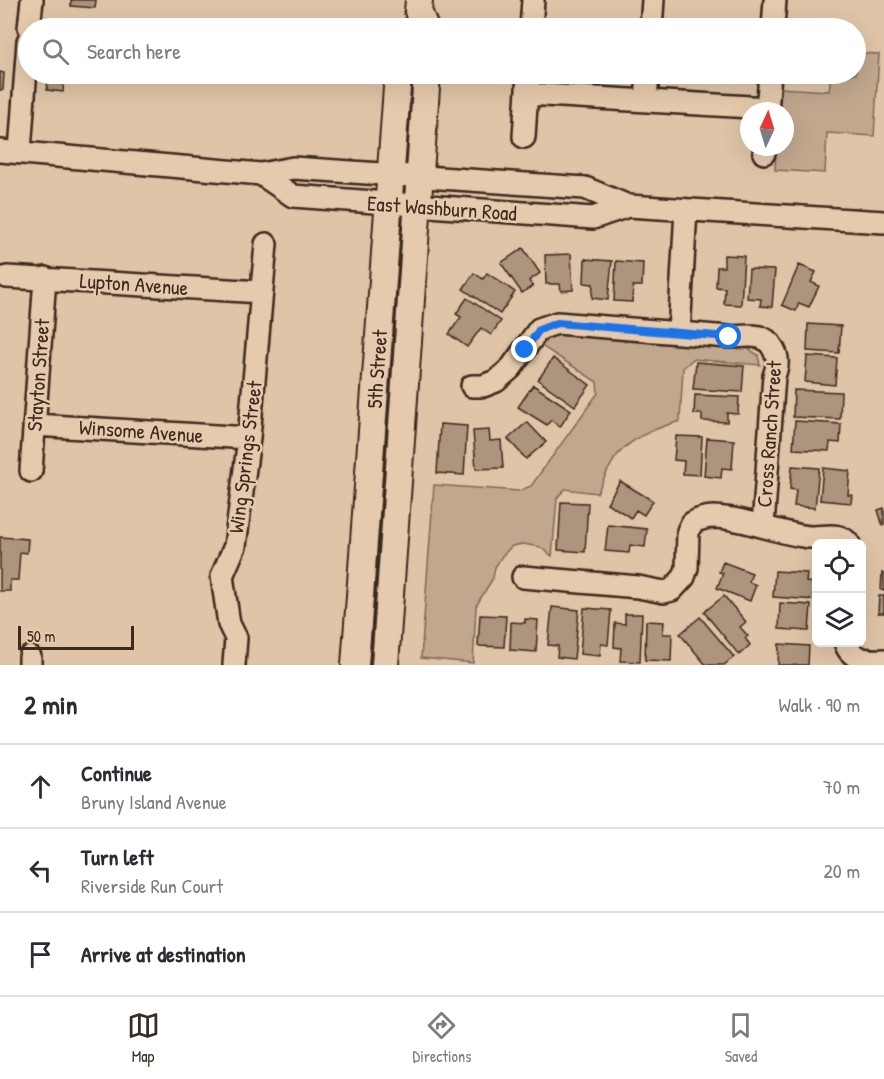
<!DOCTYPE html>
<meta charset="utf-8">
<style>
body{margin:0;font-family:"Patrick Hand",sans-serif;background:#f2f2f3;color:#2b2b33}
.controls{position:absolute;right:18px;bottom:18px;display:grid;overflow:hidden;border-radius:9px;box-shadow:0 6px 24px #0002}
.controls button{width:54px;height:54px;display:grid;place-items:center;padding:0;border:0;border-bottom:2px solid #e1e1e2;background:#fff;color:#2b2b33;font:30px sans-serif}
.compass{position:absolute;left:740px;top:102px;width:54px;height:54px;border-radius:50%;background:#fff;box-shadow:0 6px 24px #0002;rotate:4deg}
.scale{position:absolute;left:18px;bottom:15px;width:116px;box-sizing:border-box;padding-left:6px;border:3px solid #3b2a1e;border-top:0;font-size:16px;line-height:21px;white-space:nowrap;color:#3b2a1e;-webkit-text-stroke:4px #e6caad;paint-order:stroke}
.stop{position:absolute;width:18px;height:18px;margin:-14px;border:4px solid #1a73e8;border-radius:50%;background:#fff}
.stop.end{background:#1a73e8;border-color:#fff;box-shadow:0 2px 6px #0008}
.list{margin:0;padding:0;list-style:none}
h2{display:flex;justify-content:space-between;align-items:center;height:78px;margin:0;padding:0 24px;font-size:26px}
h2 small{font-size:20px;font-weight:400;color:#7c7c81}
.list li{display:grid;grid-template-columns:39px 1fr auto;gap:18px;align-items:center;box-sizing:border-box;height:84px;padding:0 24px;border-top:2px solid #e1e1e2}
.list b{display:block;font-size:22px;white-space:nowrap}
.list p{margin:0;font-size:20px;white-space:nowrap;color:#7c7c81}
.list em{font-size:20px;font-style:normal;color:#7c7c81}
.icon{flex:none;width:33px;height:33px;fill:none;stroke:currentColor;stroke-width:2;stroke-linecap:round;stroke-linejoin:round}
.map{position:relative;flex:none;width:884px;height:665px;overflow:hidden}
.search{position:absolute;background:#fff;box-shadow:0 6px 24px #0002;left:18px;right:18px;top:18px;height:66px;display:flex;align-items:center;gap:15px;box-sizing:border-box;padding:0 21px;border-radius:33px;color:#7c7c81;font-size:22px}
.sheet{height:330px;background:#fff}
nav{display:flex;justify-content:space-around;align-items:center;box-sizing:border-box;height:84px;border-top:2px solid #e1e1e2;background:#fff;font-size:16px;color:#7c7c81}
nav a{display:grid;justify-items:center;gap:3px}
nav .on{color:#3b2a1e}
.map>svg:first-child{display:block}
</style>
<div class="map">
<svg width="884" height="665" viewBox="0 0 884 665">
<rect width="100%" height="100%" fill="#dfc4a7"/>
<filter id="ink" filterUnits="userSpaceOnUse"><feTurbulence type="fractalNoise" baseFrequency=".0167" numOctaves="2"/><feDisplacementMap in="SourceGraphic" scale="12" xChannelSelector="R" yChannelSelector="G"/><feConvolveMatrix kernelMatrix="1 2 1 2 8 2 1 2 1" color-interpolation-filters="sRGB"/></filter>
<g filter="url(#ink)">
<!-- green -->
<path fill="#c1a78e" stroke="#7e6856" stroke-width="1.5" d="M856 53 879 54 874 136 827 133 825 173 775 170 776 147H785V111H779L780 88 829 91 831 74H856Z
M565 335 747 348 758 355 760 365 693 359 683 368 680 421C660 427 637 435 621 451 610 462 604 479 597 493L565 489 557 498 552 556 540 547 523 544 512 546 502 556 495 567 493 578 476 606 473 663 421 658 434 485 519 491 531 486 598 393 597 382 540 345 550 336Z"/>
<!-- building -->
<path fill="#ac947d" stroke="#3b2a1e" stroke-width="1.5" d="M71 0H96L95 8 71 6Z
M0 72 4 73 3 90H0Z
M48 74H64L63 92 47 90Z
M523 248 540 273 529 281 533 286 522 293 501 263Z
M571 254 573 290 561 291 560 284H546L545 255Z
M724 255 744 256 741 305 724 304 725 288 716 287 717 267H724Z
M585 259 612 261 608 300 592 298 593 284 584 283Z
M616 261 643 263 642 286H633L632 302 614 301Z
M799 265 816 272 811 282 819 286 809 307 799 303 796 311 782 305Z
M749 269 775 270 772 307 760 306 761 299 747 298Z
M474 273 483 279 487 273 515 292 500 314 463 289Z
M467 298 501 321 491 335 481 328 467 347 449 334 461 317 456 314Z
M808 324 841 326 839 353 807 351Z
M807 356 837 358 835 385 805 382Z
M553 358 590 385 575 406 538 380Z
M696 362 744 366 742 392 693 389Z
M533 385 571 410 560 427 551 420 547 425 518 407Z
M794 390 841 392 840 419 793 417Z
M695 395 739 397 738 414 727 413V422L702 421V414H694Z
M795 421 841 424 840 443 830 442 829 451 793 449Z
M527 422 546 442 526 459 508 439Z
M440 424 467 426 464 475 437 473Z
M489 430 490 441 501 440 503 468 476 469 473 431Z
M676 436 702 437 700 475 683 474 684 461 674 460Z
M707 438 734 440 732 469 722 468 721 478 704 476Z
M792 466 819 468 815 508 794 506 796 490 790 489Z
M823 468 850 471 848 495H852L851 503 820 500Z
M620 481 653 501 644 515 636 510 631 518 607 503Z
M561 502 588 503 585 552 558 550Z
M884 508V525L883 526 878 510Z
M608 525 647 529 645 547 630 545 629 553 605 551Z
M0 537 28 539 27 553 20 552 18 580H10V591H0Z
M723 562 752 573 749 582 756 585 750 601 717 588 723 573 719 572Z
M775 571 807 573 806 582 816 583V600L773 597Z
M882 573 884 574V591L881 590Z
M724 596 746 622 740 627 748 636 745 638 750 645 739 655 704 612Z
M879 596H884V613H878Z
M780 603 811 605 809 631 779 629Z
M552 607 579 610 574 659 557 657 558 646 548 645Z
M584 608 611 610 608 645 601 644 600 656 580 654Z
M625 614H642L640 662 620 661 621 648 614 647 615 623 625 624Z
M480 615 506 616 504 647 478 646Z
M700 617 734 657 724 665H706L680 634Z
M525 619 538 620 536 652 510 650 511 622 525 623Z
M646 621 664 622 663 634H672L671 661 645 660Z
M779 644 809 646 808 665H778Z"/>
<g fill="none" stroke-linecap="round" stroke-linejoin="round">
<defs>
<path id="minor" d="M29 28 32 0
M531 28 533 0
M651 28 653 0
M773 28 775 0
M527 94 768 108
M646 101 648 74
M767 111 770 74
M524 137 528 74
M0 151 261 174 293 168 585 188 628 206 884 222
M20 151 28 41
M764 153 765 147
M261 174 293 196 593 218 628 206
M7 277 262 292
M679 333 686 210
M472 386H483L496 381 511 368 539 329 557 323 729 337C745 337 764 331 773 348 779 358 778 365 774 376L763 526
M34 425 249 438
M31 471 45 278
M523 577 638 587 664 592 672 590 684 577 687 568 688 531 692 523C699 519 706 517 714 517 747 518 778 534 810 537 823 538 840 531 849 544
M845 642C850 660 868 661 884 660
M30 665V657
M234 665 236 638 229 624 222 576 235 546 249 438 266 244"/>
<path id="major" d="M419 0 418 11 425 28
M355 665 398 74
M385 665 427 74"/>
</defs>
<!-- minor casing -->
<use href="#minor" stroke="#3b2a1e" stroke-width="26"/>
<!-- major casing -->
<use href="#major" stroke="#3b2a1e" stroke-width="30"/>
<!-- minor -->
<use href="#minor" stroke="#e6caad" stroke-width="21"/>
<!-- major -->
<use href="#major" stroke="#e6caad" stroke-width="26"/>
</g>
</g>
<g fill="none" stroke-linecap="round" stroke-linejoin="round" filter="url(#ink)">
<!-- route -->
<path stroke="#1a73e8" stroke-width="8" d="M525 350 539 330 557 323 729 337"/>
</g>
<g text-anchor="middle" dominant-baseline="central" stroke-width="5" stroke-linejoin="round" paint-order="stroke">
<!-- street labels -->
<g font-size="21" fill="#3b2a1e" stroke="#e6caad">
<text transform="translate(442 208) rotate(4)">East Washburn Road</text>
<text transform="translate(134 284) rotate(4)">Lupton Avenue</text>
<text transform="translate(377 369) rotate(-86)">5th Street</text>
<text transform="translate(38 375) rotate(-86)">Stayton Street</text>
<text transform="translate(141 431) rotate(4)">Winsome Avenue</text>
<text transform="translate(769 434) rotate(-86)">Cross Ranch Street</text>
<text transform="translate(245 457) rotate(-83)">Wing Springs Street</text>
</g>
</g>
</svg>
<div class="controls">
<button><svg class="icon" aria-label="locate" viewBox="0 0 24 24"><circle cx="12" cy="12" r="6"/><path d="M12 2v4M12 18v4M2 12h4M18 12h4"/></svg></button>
<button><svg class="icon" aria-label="layers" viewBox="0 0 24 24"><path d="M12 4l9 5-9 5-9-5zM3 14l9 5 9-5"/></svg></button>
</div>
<svg class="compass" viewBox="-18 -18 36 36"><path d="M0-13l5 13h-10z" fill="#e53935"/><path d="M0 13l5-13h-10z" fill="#7c7c81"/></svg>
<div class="scale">50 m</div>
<div class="stop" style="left:729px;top:337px"></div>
<div class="stop end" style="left:525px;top:350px"></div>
<div class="search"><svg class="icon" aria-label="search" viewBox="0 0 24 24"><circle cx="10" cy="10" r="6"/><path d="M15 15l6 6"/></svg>Search here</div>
</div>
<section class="sheet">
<h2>2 min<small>Walk · 90 m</small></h2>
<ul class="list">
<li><svg class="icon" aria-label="ahead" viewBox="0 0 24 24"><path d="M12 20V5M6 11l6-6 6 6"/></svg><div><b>Continue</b><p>Bruny Island Avenue</p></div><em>70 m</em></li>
<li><svg class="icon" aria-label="left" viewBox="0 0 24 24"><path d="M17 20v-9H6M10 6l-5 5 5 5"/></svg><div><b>Turn left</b><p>Riverside Run Court</p></div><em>20 m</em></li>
<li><svg class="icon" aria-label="arrive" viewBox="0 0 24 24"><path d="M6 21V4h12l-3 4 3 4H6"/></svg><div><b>Arrive at destination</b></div></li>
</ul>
</section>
<nav>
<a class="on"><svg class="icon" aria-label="map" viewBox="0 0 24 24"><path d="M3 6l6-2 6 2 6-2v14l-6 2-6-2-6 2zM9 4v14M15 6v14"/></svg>Map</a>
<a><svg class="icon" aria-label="directions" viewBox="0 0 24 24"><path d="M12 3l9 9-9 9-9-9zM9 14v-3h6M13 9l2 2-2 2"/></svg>Directions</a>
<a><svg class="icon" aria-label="saved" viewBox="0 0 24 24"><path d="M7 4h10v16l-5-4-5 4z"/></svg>Saved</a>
</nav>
